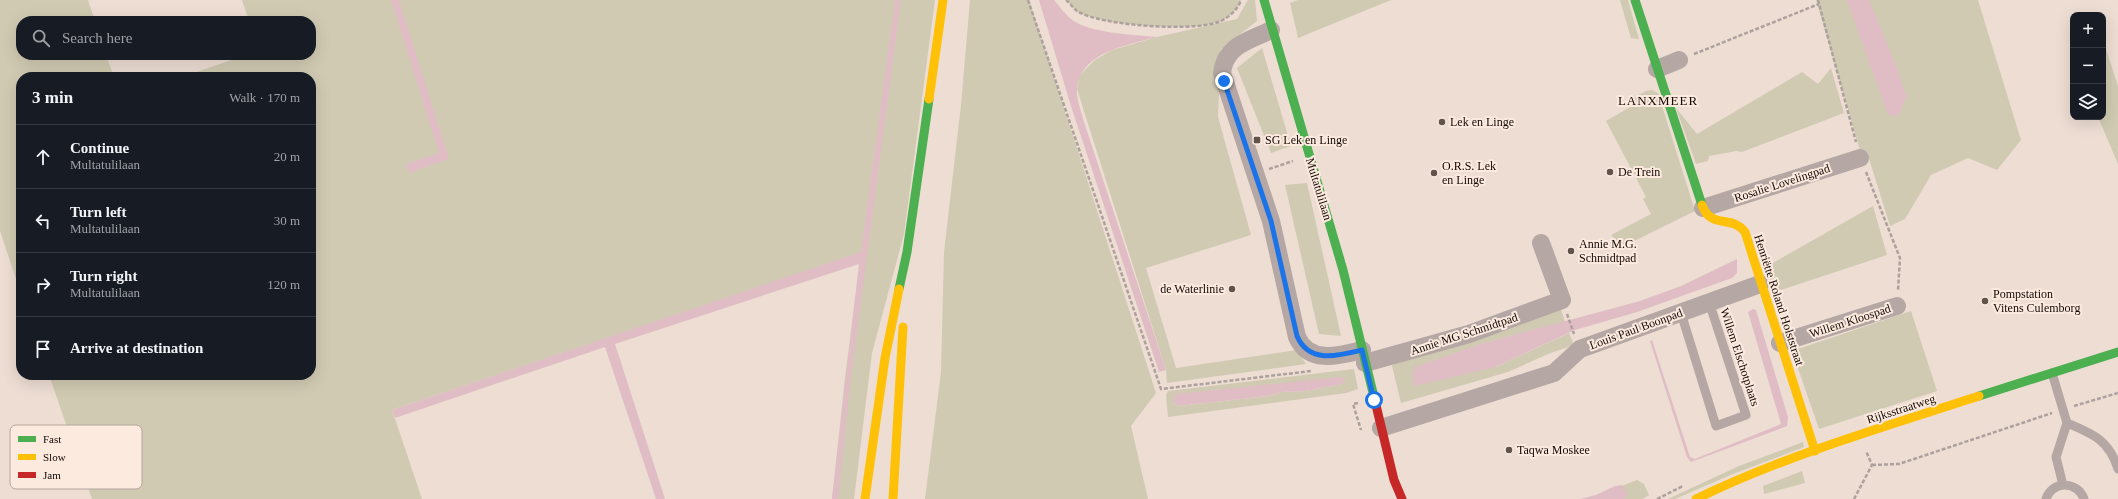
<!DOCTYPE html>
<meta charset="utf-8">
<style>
body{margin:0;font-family:"Times New Roman",serif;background:#242831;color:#f1f3f6}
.controls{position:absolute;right:12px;top:12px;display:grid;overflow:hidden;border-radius:8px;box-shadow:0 4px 16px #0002}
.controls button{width:36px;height:36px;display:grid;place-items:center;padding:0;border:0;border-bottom:1px solid #363941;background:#171b24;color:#f1f3f6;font:20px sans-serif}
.stop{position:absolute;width:12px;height:12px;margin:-9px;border:3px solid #1a73e8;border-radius:50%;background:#fff}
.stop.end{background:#1a73e8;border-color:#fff;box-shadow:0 1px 4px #0008}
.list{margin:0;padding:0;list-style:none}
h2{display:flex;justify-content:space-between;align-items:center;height:52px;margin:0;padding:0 16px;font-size:17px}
h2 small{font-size:13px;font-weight:400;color:#9ea1a6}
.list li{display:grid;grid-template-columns:26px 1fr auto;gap:12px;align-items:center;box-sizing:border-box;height:64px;padding:0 16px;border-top:1px solid #363941}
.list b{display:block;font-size:15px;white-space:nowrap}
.list p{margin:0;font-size:13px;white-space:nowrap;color:#9ea1a6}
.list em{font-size:13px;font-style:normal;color:#9ea1a6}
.icon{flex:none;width:22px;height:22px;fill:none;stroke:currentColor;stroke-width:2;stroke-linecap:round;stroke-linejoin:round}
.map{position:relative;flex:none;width:2118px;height:499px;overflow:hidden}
.search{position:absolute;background:#171b24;box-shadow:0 4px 16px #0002;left:16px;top:16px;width:300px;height:44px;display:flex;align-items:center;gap:10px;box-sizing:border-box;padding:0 14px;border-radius:16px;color:#9ea1a6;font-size:15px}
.panel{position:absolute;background:#171b24;box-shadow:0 4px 16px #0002;left:16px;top:72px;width:300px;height:308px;border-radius:16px}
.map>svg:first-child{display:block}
</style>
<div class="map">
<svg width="2118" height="499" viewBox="0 0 2118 499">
<rect width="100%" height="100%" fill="#edddd3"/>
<!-- green -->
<path fill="#d0cab2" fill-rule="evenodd" d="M0 0H88L95 21H21V55H106L114 77H21V294L0 231Z
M242 0H935L904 234 872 353 854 499H832L845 378 861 253 392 410 422 499H92L49 375H311V77H182L246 55H311V21H249Z
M970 0H1029L1156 393 1131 426 1148 499H925L941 372 944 252 961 105Z
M1066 0H1241C1238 9 1231 15 1223 20 1200 33 1100 26 1077 11 1073 8 1070 3 1066 0Z
M1248 0H1255L1257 21 1221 49 1218 117 1251 235 1146 268 1176 368 1297 350 1306 364 1167 383 1166 370 1077 89 1079 76 1095 60 1112 50 1157 37 1237 19Z
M1298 0H1391L1298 38 1290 3Z
M1620 0H1628L1639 39 1631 38Z
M1816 0H1978L2021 140 1997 170 1968 158 1931 175 1905 219 1890 226 1867 152 1861 154Z
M2103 43H2104L2118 86V164L2098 117H2103Z
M1262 48 1291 146 1271 153 1237 68Z
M1831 68 1844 113 1742 152 1736 151 1709 156 1708 161 1696 164 1676 108 1697 134 1802 72 1818 84Z
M1652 90 1658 93 1695 211 1622 247 1611 235 1651 214 1643 199 1646 197 1606 121 1632 106 1629 100 1646 91Z
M1307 183 1341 336 1319 334 1285 185Z
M1873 206 1887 255 1775 292 1764 268Z
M1561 309 1565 322 1481 344 1495 367 1569 333 1574 345 1548 354 1508 372 1401 403 1392 366 1394 362Z
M1911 311 1937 391 1819 429 1792 351Z
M1354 369 1358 389 1346 393 1168 417 1166 395 1168 391ZM1342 384 1306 391 1282 392 1268 396 1179 406 1173 403Z
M1803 442 1804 447 1733 474 1675 499H1668L1739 466Z
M1802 471 1805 483 1764 494 1763 486Z
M1637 480 1644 484 1649 495 1643 499H1621L1622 486Z"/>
<!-- water -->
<path fill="#e0bdc4" d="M391 0H399L449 159 409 173 406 164 439 153Z
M895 0H901L851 377 838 499H832L859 264 615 344 665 499H656L605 347 395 418 392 410 861 252Z
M1039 0H1054C1059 6 1065 14 1071 19 1088 33 1134 35 1157 37 1128 45 1080 52 1077 89 1076 98 1081 110 1083 119L1166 370 1159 372 1071 106Z
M1847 0H1869L1896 65 1906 96 1899 116 1888 115Z
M1737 259V273L1732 278 1637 312 1575 330 1495 367 1414 386 1412 374 1415 367 1481 344 1640 301 1681 286Z
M1753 309 1756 310 1788 417 1787 426 1691 462 1687 457 1650 341 1652 340 1690 457 1695 459 1781 424 1748 312Z
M1341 377 1345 380 1342 384 1306 391 1282 392 1268 396 1179 406 1173 403V397L1176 394Z
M1622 485 1627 494 1625 499H1580L1596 495 1615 486Z"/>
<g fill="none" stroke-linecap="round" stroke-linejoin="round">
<!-- path -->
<path stroke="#ada19d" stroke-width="2.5" stroke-dasharray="4 2" stroke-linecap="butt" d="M1028 0 1161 389 1311 371
M1066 0C1070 3 1073 8 1077 11 1100 26 1200 33 1223 20 1231 15 1238 9 1241 0
M1818 0 1856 142
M1694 54 1819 4
M1269 169 1293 161
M1866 172 1900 258 1898 290
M1567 314 1574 334
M1358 403 1353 404 1361 430
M2074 406 2118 393
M1872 465 1899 464 2052 413
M1657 499 1683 486
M1854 499 1872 465 1866 451"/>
<!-- lane -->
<path stroke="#b5a7a4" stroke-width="9" d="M1681 313 1716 426 1746 415 1709 302
M2052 373 2067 423C2093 434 2109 440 2118 469
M2063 485 2056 457 2067 423
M2046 499C2052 480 2078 481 2084 499"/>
<!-- street -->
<path stroke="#b5a7a4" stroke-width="18" d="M1271 30C1249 41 1225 45 1222 73L1271 221 1297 337C1309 364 1338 356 1362 350
M1657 69 1679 60
M1703 208 1860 158
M1780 343 1897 306
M1365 363 1469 334 1562 300 1541 243
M1381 428 1554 373 1580 349 1760 284"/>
<!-- fast -->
<path stroke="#4caf50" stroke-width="9" d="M1264 0 1343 270 1375 401
M1635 0 1702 205
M899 289 907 252 929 99
M1979 396 2118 352"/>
<!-- slow -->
<path stroke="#ffc107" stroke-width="9" d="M929 99 943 0
M1702 205C1711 230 1731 214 1745 232L1815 451
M865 499 885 358 899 289
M893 499 903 327
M1696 499C1786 455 1884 427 1979 396"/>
<!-- jam -->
<path stroke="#c62828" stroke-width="9" d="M1375 401 1394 480 1402 499"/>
</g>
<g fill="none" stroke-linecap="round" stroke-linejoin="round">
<!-- route -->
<path stroke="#1a73e8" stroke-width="5" d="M1224 81 1271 221 1297 336C1309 364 1338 356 1362 350L1374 400"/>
</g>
<!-- markers -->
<g fill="#5f534c" stroke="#fceadf" stroke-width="1.5">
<circle cx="1442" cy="122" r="4"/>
<rect x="1253" y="136" width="8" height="8" rx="2"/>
<circle cx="1610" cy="172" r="4"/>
<circle cx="1434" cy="173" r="4"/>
<circle cx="1571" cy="251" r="4"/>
<circle cx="1232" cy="289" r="4"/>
<circle cx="1985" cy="301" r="4"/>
<circle cx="1509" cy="450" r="4"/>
</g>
<g text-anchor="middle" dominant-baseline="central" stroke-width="4" stroke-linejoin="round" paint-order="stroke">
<!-- poi labels -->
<g font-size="12" fill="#120904" stroke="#fceadf" text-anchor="start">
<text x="1450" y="122">Lek en Linge</text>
<text x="1265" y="140">SG Lek en Linge</text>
<text x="1442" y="166">O.R.S. Lek<tspan x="1442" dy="14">en Linge</tspan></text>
<text x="1618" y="172">De Trein</text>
<text x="1579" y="244">Annie M.G.<tspan x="1579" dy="14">Schmidtpad</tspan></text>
<text x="1224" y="289" text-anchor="end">de Waterlinie</text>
<text x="1993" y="294">Pompstation<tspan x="1993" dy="14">Vitens Culemborg</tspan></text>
<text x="1517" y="450">Taqwa Moskee</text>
</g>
<!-- street labels -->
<g font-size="12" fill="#120904" stroke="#fceadf">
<text transform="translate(1782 183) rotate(-18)">Rosalie Lovelingpad</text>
<text transform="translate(1319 189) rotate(73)">Multatulilaan</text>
<text transform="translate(1779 300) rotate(72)">Henriëtte Roland Holststraat</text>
<text transform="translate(1850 321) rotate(-18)">Willem Kloospad</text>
<text transform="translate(1636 329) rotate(-20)">Louis Paul Boonpad</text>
<text transform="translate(1464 334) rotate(-18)">Annie MG Schmidtpad</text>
<text transform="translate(1740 357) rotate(72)">Willem Elschotplaats</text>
<text transform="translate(1901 409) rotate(-18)">Rijksstraatweg</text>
</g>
<!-- neighbourhood labels -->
<g font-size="13" letter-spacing="1" fill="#120904" stroke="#fceadf">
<text x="1658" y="100">LANXMEER</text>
</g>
</g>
<!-- legend -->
<rect x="10" y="425" width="132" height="64" rx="6" fill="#fceadf" stroke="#b6a69d" stroke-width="1"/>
<rect x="18" y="436" width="18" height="6" fill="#4caf50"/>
<rect x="18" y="454" width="18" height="6" fill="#ffc107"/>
<rect x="18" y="472" width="18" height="6" fill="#c62828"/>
<g font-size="11" fill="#120904">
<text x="43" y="443">Fast</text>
<text x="43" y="461">Slow</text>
<text x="43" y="479">Jam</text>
</g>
</svg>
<div class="controls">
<button>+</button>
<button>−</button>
<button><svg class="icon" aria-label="layers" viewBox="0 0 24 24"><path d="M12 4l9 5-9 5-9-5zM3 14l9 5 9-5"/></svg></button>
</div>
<div class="stop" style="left:1374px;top:400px"></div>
<div class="stop end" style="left:1224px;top:81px"></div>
<div class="search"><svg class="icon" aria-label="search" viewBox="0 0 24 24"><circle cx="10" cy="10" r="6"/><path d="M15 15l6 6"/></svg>Search here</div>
<section class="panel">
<h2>3 min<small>Walk · 170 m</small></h2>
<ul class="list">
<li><svg class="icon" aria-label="ahead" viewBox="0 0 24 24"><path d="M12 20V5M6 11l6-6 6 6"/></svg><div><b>Continue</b><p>Multatulilaan</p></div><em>20 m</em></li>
<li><svg class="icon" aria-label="left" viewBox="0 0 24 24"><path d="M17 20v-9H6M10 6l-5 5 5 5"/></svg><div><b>Turn left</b><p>Multatulilaan</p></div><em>30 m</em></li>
<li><svg class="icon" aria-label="right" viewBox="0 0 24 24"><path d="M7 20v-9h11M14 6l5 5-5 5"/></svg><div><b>Turn right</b><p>Multatulilaan</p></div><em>120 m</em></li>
<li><svg class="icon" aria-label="arrive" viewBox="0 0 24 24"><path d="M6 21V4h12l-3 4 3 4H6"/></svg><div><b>Arrive at destination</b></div></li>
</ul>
</section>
</div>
